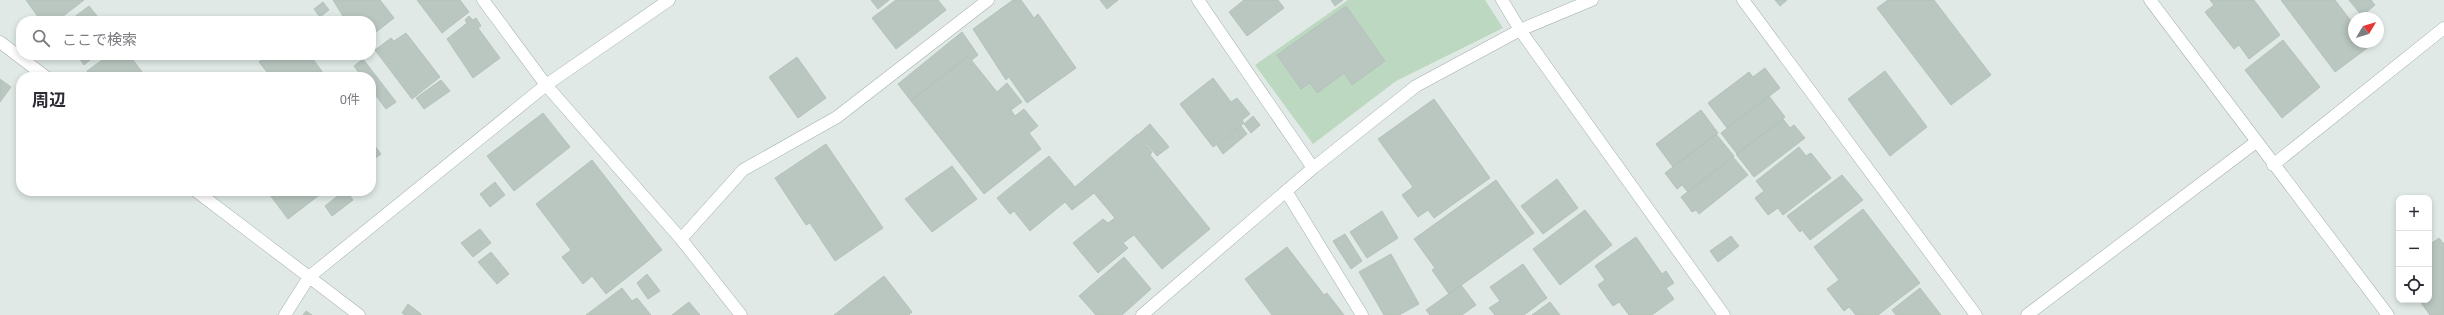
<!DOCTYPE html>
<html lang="ja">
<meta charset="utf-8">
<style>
body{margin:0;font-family:Roboto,"Noto Sans JP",sans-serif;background:#f2f2f3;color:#2b2b33}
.controls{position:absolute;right:12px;bottom:12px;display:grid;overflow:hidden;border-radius:8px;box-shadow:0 2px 6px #0003}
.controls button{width:36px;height:36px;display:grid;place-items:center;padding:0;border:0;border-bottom:1px solid #e1e1e2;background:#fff;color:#2b2b33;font:20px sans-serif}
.compass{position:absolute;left:2348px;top:12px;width:36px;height:36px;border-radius:50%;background:#fff;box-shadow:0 2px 6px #0003;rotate:52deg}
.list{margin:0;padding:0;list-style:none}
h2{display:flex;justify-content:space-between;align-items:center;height:52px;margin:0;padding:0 16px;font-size:17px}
h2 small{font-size:13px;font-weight:400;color:#7c7c81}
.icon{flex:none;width:22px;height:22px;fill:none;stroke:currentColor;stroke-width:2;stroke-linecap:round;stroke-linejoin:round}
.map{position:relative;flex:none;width:2444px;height:315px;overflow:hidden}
.search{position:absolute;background:#fff;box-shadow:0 2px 6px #0003;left:16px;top:16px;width:360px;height:44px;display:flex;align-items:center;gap:10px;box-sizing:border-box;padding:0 14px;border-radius:16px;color:#7c7c81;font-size:15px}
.panel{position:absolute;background:#fff;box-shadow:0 2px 6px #0003;left:16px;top:72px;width:360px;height:124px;border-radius:16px}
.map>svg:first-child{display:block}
</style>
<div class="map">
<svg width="2444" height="315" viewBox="0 0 2444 315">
<rect width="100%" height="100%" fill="#e0e9e5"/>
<!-- green -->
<path fill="#bcd8c1" d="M1348 0H1485L1503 28 1396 81 1313 144 1255 65Z"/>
<!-- building -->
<path fill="#b9c7c0" stroke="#b4c2bb" d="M26 0H84L57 21H41Z
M333 0H380L394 18 371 36V21H346Z
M417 0H460L469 12 442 33Z
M871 0H889L878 9Z
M896 0H938L946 10 896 49 872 18Z
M1013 0H1021L1034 18 1038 14 1076 68 1027 103 1009 77 1006 80 973 29Z
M1100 0H1118L1107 9Z
M1244 0H1278L1284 8 1247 36 1229 12Z
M1331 0H1343L1335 6Z
M1775 0H1787L1780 6Z
M1888 0H1934L1991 75 1951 105 1877 8Z
M2210 0H2254L2280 35 2249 59 2239 45 2234 49 2205 12 2214 5Z
M2281 0H2335L2354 25V42H2366L2370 46 2335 72Z
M2349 0H2371L2375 5 2362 16Z
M323 2 329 10 320 17 314 9Z
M89 6 101 21H69Z
M1346 6 1385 61 1352 85 1344 73 1317 93 1310 83 1301 89 1277 55Z
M469 16 473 20 476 18 481 26 478 28 500 58 473 78 447 39 467 23 465 20Z
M21 32V41L17 35Z
M962 32 978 55 972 60 968 56 911 101 898 84Z
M406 33 440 77 412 99 375 50 391 38 394 41Z
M2283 40 2320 87 2282 118 2245 70Z
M77 55H96L84 65Z
M109 55H129L146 77H92L87 71Z
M268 55H310L326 77H271L259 62Z
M968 56 997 92 1007 83 1022 102 1011 110 1015 116 1024 109 1038 126 1029 133 1041 149 984 194 911 101Z
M797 57 826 98 798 118 769 77Z
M363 59 396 102 386 109 371 89V77H362L354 66Z
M1765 68 1780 88 1727 128 1708 103 1749 72 1753 77Z
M1885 71 1927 127 1890 156 1848 99Z
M1213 78 1231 102 1237 98 1250 114 1242 120 1244 123 1213 147 1180 104Z
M0 79 11 87 0 102Z
M441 80 450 91 424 109 416 98Z
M1769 96 1785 117 1737 154 1721 133Z
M1434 99 1490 178 1434 218 1428 210 1418 217 1402 195 1413 187 1378 139Z
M1701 110 1718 133 1673 167 1656 144Z
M543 113 570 147 514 191 487 156Z
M1253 116 1260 125 1251 133 1244 124Z
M1783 119 1790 128 1794 125 1805 138 1754 177 1736 154Z
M1150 124 1169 147 1157 156 1139 134Z
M1241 126 1247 134 1223 154 1217 145Z
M1138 134 1152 152 1150 155 1210 229 1162 269 1134 235 1123 243 1128 248 1098 273 1073 243 1103 219 1108 223 1115 218 1094 193 1072 210 1065 202 1030 231 1014 211 1010 214 997 198 1049 156 1075 187Z
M1716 134 1734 156 1688 192 1682 185 1677 189 1665 173Z
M371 141 381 154 371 161Z
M826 144 883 228 835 261 810 223 806 225 775 178Z
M1799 147 1806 156 1811 153 1831 178 1783 215 1778 208 1768 215 1755 198 1764 191 1756 181Z
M1733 157 1748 175 1699 214 1696 210 1692 212 1681 197Z
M592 160 662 250 606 294 592 276 583 284 562 257 571 250 536 204Z
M952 166 977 199 932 232 905 199Z
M1842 175 1863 200 1810 240 1802 230 1800 232 1787 216Z
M1557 179 1578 208 1543 234 1521 206Z
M1496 180 1534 233 1449 294 1432 270 1435 268 1414 239Z
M495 182 505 195 490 207 480 194Z
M267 191H314L318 196 288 219Z
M344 191H346L353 200 332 216 325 206Z
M1863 209 1920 283 1878 315H1856L1849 307 1844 311 1827 289 1839 280 1814 247Z
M1585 210 1612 245 1560 285 1533 249Z
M1382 211 1398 238 1367 258 1350 232Z
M480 229 491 243 473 257 461 243Z
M1345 234 1362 261 1351 269 1333 241Z
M1731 236 1739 246 1718 262 1710 251Z
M1636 237 1662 274 1666 271 1674 283 1666 288 1674 299 1652 315H1629L1619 302 1613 306 1598 285 1605 280 1595 266Z
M2439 238 2444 244V315H2430L2419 300H2429V245Z
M1287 247 1324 295 1327 293 1344 315H1272L1245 279Z
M491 252 509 274 497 284 478 262Z
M1391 254 1419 304 1399 315H1384L1359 272Z
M1124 257 1151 289 1122 315H1096L1079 296Z
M1523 264 1547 298 1524 315H1495L1489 308 1500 301 1490 287Z
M647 274 660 291 648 299 637 283Z
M884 276 912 312 909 315H834Z
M1461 285 1476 305 1462 315H1430L1426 310Z
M622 288 632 301 637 298 651 315H586Z
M1920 288 1941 315H1896L1892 310Z
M689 302 700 315H672Z
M1550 302 1560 315H1532Z
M408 304 421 314V315H405L402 313Z
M306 311 312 315H303Z"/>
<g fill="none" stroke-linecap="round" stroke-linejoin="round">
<defs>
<path id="lane" d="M546 85 681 239 741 315
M1286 191 1362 315
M681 239 743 170 837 117 988 0"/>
<path id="street" d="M483 0 546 85
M1198 0 1313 168
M1502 0 1520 30 1724 315
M1743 0 1976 315
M2150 0 2388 315
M0 42 46 77
M2273 165 2444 28
M196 191 359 315
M285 315 309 277 546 85 669 0
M1142 315 1313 168 1416 86 1520 30 1592 0
M2027 315 2256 142"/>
</defs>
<!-- lane casing -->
<use href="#lane" stroke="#a4b0ab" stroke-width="13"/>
<!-- street casing -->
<use href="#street" stroke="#a4b0ab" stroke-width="13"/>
<!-- lane -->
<use href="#lane" stroke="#fff" stroke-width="12"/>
<!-- street -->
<use href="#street" stroke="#fff" stroke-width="12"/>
</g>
</svg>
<div class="controls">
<button>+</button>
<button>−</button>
<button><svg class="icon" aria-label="locate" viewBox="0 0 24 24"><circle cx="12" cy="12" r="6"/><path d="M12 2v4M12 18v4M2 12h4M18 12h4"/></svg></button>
</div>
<svg class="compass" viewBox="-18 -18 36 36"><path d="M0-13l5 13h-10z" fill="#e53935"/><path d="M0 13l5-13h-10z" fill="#7c7c81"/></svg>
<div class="search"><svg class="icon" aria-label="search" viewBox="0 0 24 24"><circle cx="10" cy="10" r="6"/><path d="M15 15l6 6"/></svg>ここで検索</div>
<section class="panel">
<h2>周辺<small>0件</small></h2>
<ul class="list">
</ul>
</section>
</div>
